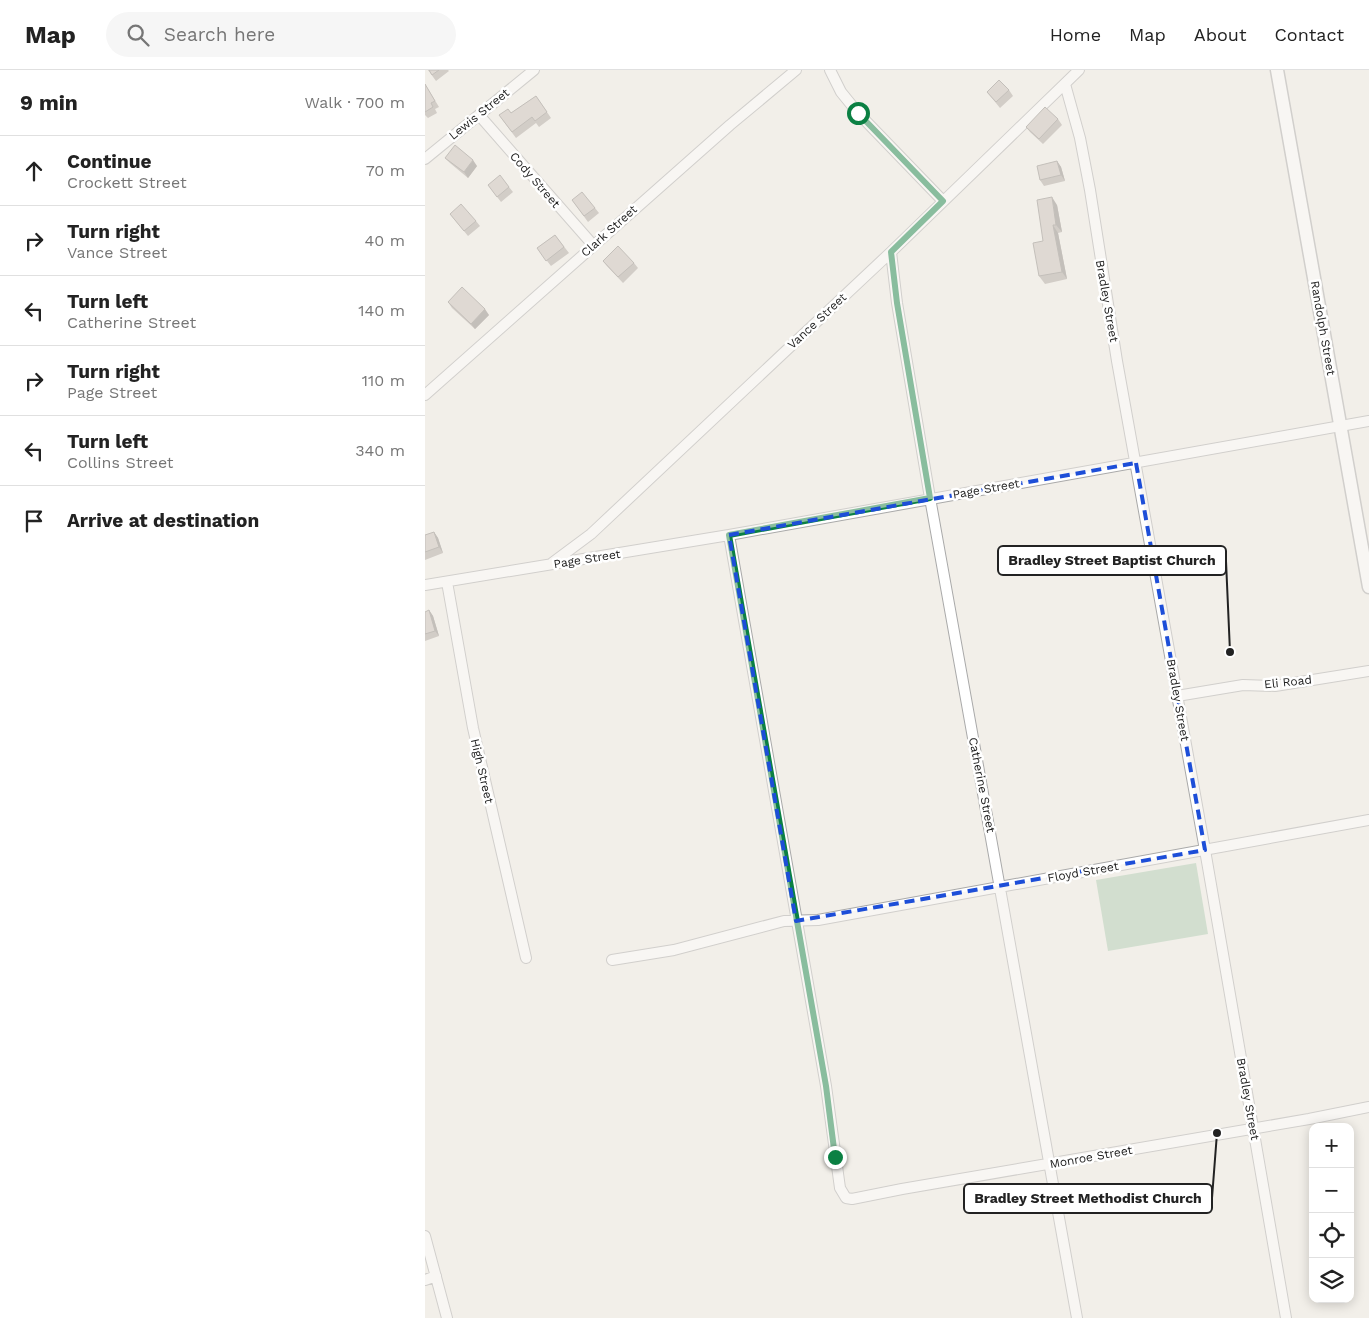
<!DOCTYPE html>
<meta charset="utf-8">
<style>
body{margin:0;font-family:"Work Sans",sans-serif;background:#f6f6f6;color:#222}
.controls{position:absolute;right:15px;bottom:15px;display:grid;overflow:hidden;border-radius:10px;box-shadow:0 2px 12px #0003}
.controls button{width:45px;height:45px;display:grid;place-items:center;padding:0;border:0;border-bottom:1px solid #e0e0e0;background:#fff;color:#222;font:25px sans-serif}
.stop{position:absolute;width:15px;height:15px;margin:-11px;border:4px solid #0b8043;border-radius:50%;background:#fff}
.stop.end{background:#0b8043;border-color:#fff;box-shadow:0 1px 5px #0008}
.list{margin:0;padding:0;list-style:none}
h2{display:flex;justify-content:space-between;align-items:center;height:65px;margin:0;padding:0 20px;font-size:21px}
h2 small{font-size:16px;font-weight:400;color:#767676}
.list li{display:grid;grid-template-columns:32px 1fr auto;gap:15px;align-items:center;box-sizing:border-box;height:70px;padding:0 20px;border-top:1px solid #e0e0e0}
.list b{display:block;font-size:19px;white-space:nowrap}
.list p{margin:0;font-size:16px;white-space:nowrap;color:#767676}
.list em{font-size:16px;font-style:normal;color:#767676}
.icon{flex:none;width:28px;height:28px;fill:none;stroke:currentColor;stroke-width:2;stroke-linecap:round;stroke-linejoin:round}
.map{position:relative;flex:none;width:944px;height:1248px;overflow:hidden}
header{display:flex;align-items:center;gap:30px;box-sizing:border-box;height:70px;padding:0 25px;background:#fff;border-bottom:1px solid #e0e0e0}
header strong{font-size:24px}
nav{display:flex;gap:28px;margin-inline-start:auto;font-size:18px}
.search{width:350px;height:45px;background:#f6f6f6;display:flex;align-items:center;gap:12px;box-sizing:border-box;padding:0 18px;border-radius:28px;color:#767676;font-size:19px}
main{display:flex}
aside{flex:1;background:#fff}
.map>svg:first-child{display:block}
</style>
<header>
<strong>Map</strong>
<div class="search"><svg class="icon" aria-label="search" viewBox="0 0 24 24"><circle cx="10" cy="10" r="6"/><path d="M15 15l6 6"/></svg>Search here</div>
<nav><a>Home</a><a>Map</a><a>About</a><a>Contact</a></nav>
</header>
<main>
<aside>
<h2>9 min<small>Walk · 700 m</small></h2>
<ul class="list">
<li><svg class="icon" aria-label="ahead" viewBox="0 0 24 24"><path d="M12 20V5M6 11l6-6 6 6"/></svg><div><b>Continue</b><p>Crockett Street</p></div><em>70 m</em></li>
<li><svg class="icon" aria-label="right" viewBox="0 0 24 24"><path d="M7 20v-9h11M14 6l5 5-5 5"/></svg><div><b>Turn right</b><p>Vance Street</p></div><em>40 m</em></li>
<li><svg class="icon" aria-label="left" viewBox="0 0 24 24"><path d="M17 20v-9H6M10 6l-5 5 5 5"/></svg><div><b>Turn left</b><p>Catherine Street</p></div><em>140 m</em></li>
<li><svg class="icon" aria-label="right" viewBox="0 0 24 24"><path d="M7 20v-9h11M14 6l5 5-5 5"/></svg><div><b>Turn right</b><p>Page Street</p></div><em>110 m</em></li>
<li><svg class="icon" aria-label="left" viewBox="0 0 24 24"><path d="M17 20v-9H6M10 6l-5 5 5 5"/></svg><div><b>Turn left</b><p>Collins Street</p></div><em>340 m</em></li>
<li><svg class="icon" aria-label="arrive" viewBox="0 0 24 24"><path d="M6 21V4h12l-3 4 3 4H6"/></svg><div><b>Arrive at destination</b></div></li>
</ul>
</aside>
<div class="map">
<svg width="944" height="1248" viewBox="0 0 944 1248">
<rect width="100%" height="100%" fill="#f2efe9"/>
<!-- cemetery -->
<path fill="#aacbaf" d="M771 793 783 864 683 881 671 810Z"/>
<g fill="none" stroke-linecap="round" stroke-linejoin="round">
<defs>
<path id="minor" d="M405 0 416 22 433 43 518 131
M640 14 655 68 665 120 692 291 780 780 861 1248
M54 45 168 175
M0 89 109 0
M466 182 472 233 505 428 652 1248
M0 325 305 55 371 0
M304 465 401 1016 415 1118 421 1128 427 1129 477 1119 884 1049 944 1037
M127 493 166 464 466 182 654 0
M22 512 48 658 101 888
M0 515 304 465 944 351
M752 626 818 615 850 616 944 601
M187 890 249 880 359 851 393 850 944 750
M0 1166 22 1248
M0 1210 11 1206"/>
<path id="tertiary" d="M852 0 944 517"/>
</defs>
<!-- minor casing -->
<use href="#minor" stroke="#a9a9a9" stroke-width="12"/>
<!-- tertiary casing -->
<use href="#tertiary" stroke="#a9a9a9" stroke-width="15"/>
<!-- minor -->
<use href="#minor" stroke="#fff" stroke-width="10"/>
<!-- tertiary -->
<use href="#tertiary" stroke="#fff" stroke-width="12"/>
</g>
<!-- wall -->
<path fill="#aba49e" d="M3 0H23L24 1 11 11Z
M0 14 14 37 10 39 12 43 3 48 0 45Z
M584 20 588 26 575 38 562 22Z
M111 26 126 48 114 57 111 53 91 68 74 45 86 43Z
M633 49 637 55 618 74 605 62 601 57Z
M20 88 52 96 43 108 25 93Z
M632 91 636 97 640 111 619 116 615 110Z
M63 115 84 117 88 122 76 132Z
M147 130 170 138 174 143 163 152Z
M632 135 637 162 633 163 642 209 620 214 614 206 618 171Z
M25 144 51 151 55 156 43 166Z
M130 165 144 183 126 196 112 178Z
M178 191 209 193 213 198 198 213 182 196Z
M23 232 64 245 50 259 27 238Z
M9 462 13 468 18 483 0 490V465Z
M4 540 8 546 14 566 0 571V542Z"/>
<!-- shaded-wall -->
<path fill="#8b8681" d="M48 90 52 96 43 108 39 102Z
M632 91 636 97 640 111 636 105Z
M627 127 632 135 637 162 631 155Z
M628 155 633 163 642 209 637 202Z
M60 239 64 245 50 259 46 254Z
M9 462 13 468 18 483 14 477Z
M4 540 8 546 14 566 10 561Z"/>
<!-- building -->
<path fill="#c7bfb8" stroke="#8b8681" d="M4 0H14L7 5Z
M574 10 584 20 571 32 562 22Z
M0 14 10 31 6 33 8 37 0 42Z
M111 26 122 42 110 51 107 47 87 62 74 45 83 39 86 43Z
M620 37 633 49 614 69 601 57Z
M30 75 48 90 39 102 20 88Z
M632 91 636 105 615 110 612 96Z
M75 105 84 117 72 127 63 115Z
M157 122 170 138 159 146 147 130Z
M627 127 631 155H628L637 202 614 206 608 173 618 171 612 130Z
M36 134 51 151 39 161 25 144Z
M130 165 139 177 121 191 112 178Z
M193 176 209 193 193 207 178 191Z
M37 217 60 239 46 254 23 232Z
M9 462 14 477 0 482V465Z
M4 540 10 561 0 564V542Z"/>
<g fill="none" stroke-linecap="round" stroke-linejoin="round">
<!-- route -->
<path stroke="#0b8043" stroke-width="6" d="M410 1087 401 1016 304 465 505 428 472 233 466 182 518 131 433 43"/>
</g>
<!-- marked area -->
<path d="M0 0H944V1248H0ZM711 393 780 780 371 851 304 465Z" fill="#f2efe9" fill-opacity=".55" fill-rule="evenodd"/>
<path fill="none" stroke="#1d4ed8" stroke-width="4" stroke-dasharray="10 6" stroke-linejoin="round" d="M711 393 780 780 371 851 304 465Z"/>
<g text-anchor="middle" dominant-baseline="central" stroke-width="5" stroke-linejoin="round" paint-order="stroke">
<!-- street labels -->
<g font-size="12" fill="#222" stroke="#fff">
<text transform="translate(54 44) rotate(-39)">Lewis Street</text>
<text transform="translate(110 110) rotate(49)">Cody Street</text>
<text transform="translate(184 161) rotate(-42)">Clark Street</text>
<text transform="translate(682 231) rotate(80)">Bradley Street</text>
<text transform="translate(392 251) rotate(-43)">Vance Street</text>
<text transform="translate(898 258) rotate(80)">Randolph Street</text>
<text transform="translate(561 419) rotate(-10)">Page Street</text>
<text transform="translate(162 489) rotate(-9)">Page Street</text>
<text transform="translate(863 612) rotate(-6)">Eli Road</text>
<text transform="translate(753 630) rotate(80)">Bradley Street</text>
<text transform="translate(57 701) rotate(77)">High Street</text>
<text transform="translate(557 715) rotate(79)">Catherine Street</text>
<text transform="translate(658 802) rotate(-10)">Floyd Street</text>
<text transform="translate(823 1029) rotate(80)">Bradley Street</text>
<text transform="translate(666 1087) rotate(-10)">Monroe Street</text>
</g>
</g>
<!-- callouts -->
<path fill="none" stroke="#222" stroke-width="2" d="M805 582L801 491M792 1063L787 1128"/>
<g fill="#222" stroke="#fff" stroke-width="2">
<circle cx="805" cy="582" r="5"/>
<circle cx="792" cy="1063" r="5"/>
</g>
<g fill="#fff" stroke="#222" stroke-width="2">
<rect x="573" y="476" width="228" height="29" rx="5"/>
<rect x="539" y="1114" width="248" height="29" rx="5"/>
</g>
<g font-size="14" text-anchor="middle" font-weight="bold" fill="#222">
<text x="687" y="495">Bradley Street Baptist Church</text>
<text x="663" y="1133">Bradley Street Methodist Church</text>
</g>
</svg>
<div class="controls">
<button>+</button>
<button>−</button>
<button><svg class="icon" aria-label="locate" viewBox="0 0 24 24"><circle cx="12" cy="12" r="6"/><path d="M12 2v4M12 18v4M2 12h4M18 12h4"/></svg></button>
<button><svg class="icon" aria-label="layers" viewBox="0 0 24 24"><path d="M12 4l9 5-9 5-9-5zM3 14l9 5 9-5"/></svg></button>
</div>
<div class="stop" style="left:433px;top:43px"></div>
<div class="stop end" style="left:410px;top:1087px"></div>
</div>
</main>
